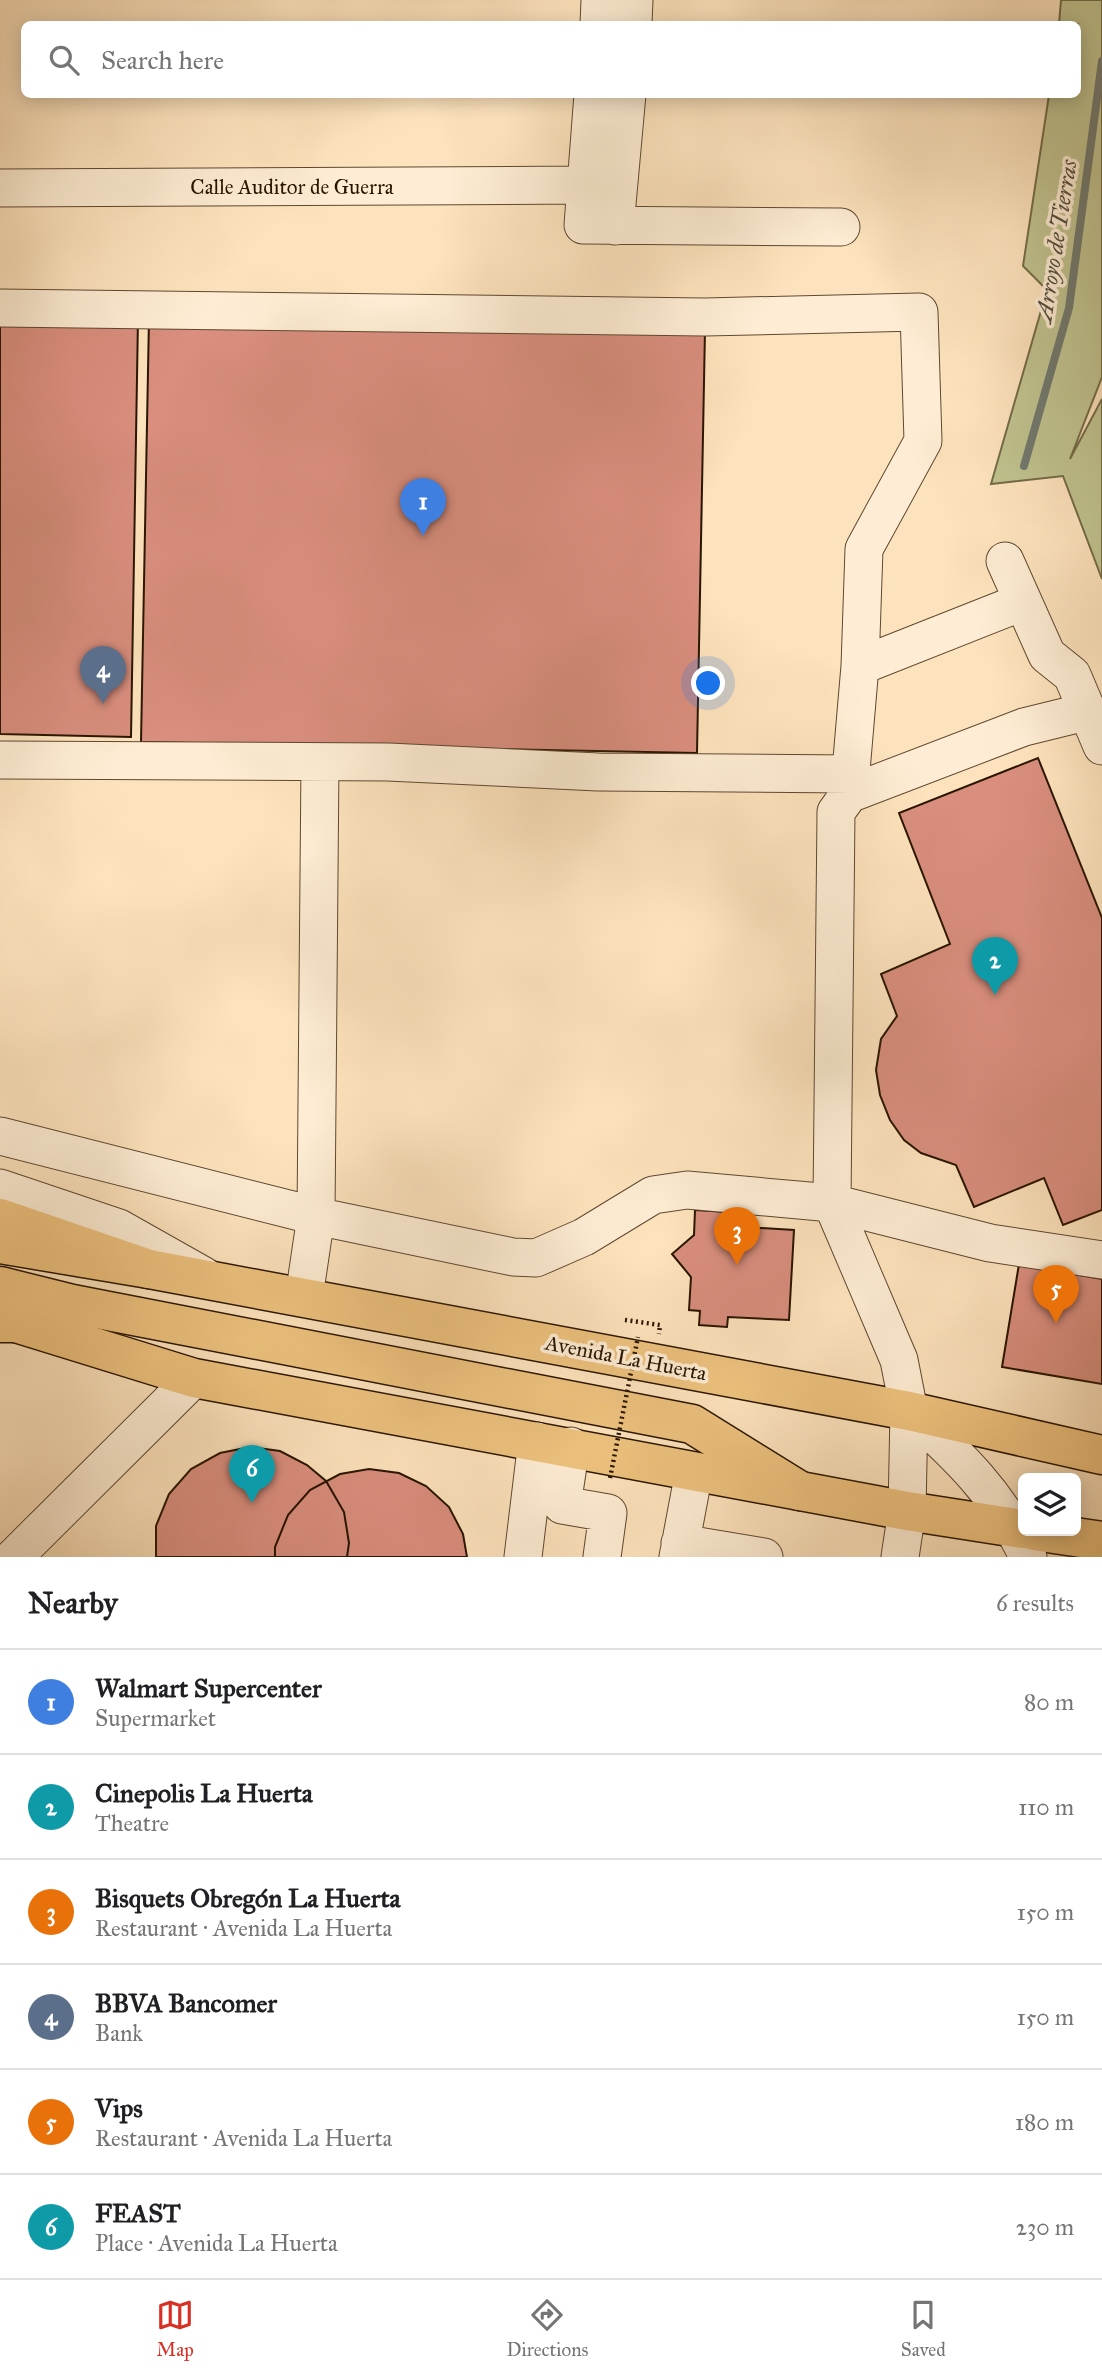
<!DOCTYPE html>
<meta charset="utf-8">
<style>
body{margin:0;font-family:"IM FELL Great Primer",serif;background:#f2f2f2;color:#202124}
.controls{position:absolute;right:21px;bottom:21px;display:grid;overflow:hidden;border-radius:10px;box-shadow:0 4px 18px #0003}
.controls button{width:63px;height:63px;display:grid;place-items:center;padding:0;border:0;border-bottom:2px solid #e0e0e0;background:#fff;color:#202124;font:35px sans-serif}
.you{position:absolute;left:709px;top:684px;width:24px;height:24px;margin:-18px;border:5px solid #fff;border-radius:50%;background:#1a73e8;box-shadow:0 0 0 10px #1a73e833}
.badge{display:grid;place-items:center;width:46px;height:46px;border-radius:50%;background:#d93025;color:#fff;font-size:23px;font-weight:700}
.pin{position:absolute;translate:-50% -58px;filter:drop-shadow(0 2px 4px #0008)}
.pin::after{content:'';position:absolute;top:37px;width:24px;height:21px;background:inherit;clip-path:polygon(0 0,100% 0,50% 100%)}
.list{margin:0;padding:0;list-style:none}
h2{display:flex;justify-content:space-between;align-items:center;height:91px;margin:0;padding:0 28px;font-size:30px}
h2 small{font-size:23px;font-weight:400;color:#757577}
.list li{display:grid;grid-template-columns:46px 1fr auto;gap:21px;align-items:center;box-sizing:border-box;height:105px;padding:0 28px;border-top:2px solid #e0e0e0}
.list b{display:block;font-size:26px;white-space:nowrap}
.list p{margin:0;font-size:23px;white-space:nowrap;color:#757577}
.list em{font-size:23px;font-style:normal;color:#757577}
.icon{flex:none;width:38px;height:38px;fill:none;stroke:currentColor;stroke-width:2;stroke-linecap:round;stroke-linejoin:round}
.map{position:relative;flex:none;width:1102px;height:1557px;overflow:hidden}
.search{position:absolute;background:#fff;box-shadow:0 4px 18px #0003;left:21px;right:21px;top:21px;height:77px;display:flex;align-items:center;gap:18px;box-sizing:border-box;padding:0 24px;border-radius:10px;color:#757577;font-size:26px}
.sheet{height:721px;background:#fff}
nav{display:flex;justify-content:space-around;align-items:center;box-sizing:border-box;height:98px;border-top:2px solid #e0e0e0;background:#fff;font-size:19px;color:#757577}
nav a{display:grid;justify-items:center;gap:4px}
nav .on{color:#d93025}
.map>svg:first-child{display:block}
</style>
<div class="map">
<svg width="1102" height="1557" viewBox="0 0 1102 1557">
<rect width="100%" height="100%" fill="#fde3bd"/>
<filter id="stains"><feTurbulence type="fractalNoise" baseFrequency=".00286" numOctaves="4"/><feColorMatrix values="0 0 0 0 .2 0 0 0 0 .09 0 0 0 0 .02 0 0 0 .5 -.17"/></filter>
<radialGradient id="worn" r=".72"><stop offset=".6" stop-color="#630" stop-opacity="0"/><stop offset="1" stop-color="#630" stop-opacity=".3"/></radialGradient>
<!-- green -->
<path fill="#c0c390" stroke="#746c48" stroke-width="2" d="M1061 0H1102V377L1070 459 1102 399V579L1063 476 991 484 1047 290 1023 266 1049 95 1078 94V24H1059Z"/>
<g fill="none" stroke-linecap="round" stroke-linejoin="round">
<!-- stream -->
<path stroke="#717a6f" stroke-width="8" d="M1024 466 1069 308 1102 61"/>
</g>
<!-- building -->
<path fill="#d98e7e" stroke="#291501" stroke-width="2" d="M0 315 138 318 131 737 0 734Z
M149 318 705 329 697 753 141 742Z
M1038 758 1102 918V1210L1063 1225 1044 1178 974 1207 956 1165 921 1153 904 1140 890 1120 880 1095 876 1070 881 1039 897 1016 881 974 950 944 899 813Z
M695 1210 729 1212 728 1226 794 1230 789 1320 728 1317 727 1327 699 1325 700 1311 689 1310 691 1277 672 1254 694 1235Z
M1019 1264 1102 1279V1384L1002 1367Z
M250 1447 280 1451 307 1465 326 1481 344 1512 349 1543 347 1557H156V1526L169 1494 191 1469 220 1453Z
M369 1469 399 1473 426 1486 449 1507 463 1534 467 1557H275V1547L288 1515 310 1490 340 1474Z"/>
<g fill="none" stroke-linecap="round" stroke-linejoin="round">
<defs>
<path id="minor" d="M599 24 600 0
M633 24 634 0
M593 94 583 225 841 227
M0 188 585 185
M615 226 627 94
M0 308 705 317 919 312 923 441 864 549 860 666 849 794
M1005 561 1047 655 1072 675 1102 746
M860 666 1022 602
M0 760 388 762 598 772 851 774
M0 1136 316 1216 513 1257 536 1258 584 1237 653 1195 687 1190 832 1203 990 1243 1102 1260
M0 1188 119 1228 204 1276
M304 1297 316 1216 320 762
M909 1411C958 1455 1001 1496 1028 1557
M571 1446 562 1505 608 1513 602 1557
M680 1543 764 1557
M14 1557 194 1378
M523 1557 537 1441
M678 1557 694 1472
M900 1557 907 1511 909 1411 899 1360 832 1203 836 812 849 794 1024 727 1089 711"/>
<path id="major" d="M0 1244 149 1269 909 1411 1102 1455
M0 1318 194 1378 907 1511 1023 1529
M1034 1531 1102 1541"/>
<path id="highway" d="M0 1218 149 1269
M0 1286 72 1304 692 1424 800 1491
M0 1323H17"/>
</defs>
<!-- minor casing -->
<use href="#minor" stroke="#5e4830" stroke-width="39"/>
<!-- major casing -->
<use href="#major" stroke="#291501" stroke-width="41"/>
<!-- highway casing -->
<use href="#highway" stroke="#291501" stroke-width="41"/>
<!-- path -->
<path stroke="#291501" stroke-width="4.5" stroke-dasharray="2 3.5" stroke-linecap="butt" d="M625 1320 660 1325 659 1334"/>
<!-- minor -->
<use href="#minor" stroke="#feedd4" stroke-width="37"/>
<!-- major -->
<use href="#major" stroke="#eec27e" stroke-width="38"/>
<!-- highway -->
<use href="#highway" stroke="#eec27e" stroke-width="38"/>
<!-- path-bridge -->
<path stroke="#291501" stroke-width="4.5" stroke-dasharray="2 3.5" stroke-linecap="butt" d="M610 1478 638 1337"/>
</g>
<g text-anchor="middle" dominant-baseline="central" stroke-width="7" stroke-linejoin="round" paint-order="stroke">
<!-- street labels -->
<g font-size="21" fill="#291501" stroke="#feedd4">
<text x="292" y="187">Calle Auditor de Guerra</text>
<text transform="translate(626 1358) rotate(11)">Avenida La Huerta</text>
</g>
<!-- water labels -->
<g font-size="23" font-style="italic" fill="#535041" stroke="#feedd4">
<text transform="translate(1056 241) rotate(-81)">Arroyo de Tierras</text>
</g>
</g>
<rect width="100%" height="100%" filter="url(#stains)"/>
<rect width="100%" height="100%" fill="url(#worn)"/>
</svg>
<div class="controls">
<button><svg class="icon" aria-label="layers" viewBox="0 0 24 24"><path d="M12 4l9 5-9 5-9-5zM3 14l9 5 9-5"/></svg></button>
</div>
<div class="you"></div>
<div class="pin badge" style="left:423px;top:536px;background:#3f7fe0">1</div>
<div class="pin badge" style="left:995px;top:995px;background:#0f9aa8">2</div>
<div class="pin badge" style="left:737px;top:1265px;background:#e8710a">3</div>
<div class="pin badge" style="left:103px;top:704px;background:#5c6f8a">4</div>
<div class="pin badge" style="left:1056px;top:1323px;background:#e8710a">5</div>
<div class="pin badge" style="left:252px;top:1503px;background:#0f9aa8">6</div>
<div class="search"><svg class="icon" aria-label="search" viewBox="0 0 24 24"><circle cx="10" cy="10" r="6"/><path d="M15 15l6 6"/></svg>Search here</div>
</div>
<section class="sheet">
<h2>Nearby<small>6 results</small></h2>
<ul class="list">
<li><span class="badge" style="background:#3f7fe0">1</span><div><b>Walmart Supercenter</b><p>Supermarket</p></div><em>80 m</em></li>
<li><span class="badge" style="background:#0f9aa8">2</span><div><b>Cinepolis La Huerta</b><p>Theatre</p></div><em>110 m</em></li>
<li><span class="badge" style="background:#e8710a">3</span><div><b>Bisquets Obregón La Huerta</b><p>Restaurant · Avenida La Huerta</p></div><em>150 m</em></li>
<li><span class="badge" style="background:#5c6f8a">4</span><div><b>BBVA Bancomer</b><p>Bank</p></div><em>150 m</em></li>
<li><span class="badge" style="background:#e8710a">5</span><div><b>Vips</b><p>Restaurant · Avenida La Huerta</p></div><em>180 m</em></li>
<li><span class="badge" style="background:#0f9aa8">6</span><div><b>FEAST</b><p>Place · Avenida La Huerta</p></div><em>230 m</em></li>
</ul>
</section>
<nav>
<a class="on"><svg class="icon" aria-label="map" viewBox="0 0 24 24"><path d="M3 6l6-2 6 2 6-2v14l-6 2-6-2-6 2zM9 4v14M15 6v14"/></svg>Map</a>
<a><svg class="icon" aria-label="directions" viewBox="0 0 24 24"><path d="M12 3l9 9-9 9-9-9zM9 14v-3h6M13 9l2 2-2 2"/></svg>Directions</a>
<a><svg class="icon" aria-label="saved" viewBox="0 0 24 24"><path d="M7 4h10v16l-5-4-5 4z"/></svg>Saved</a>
</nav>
